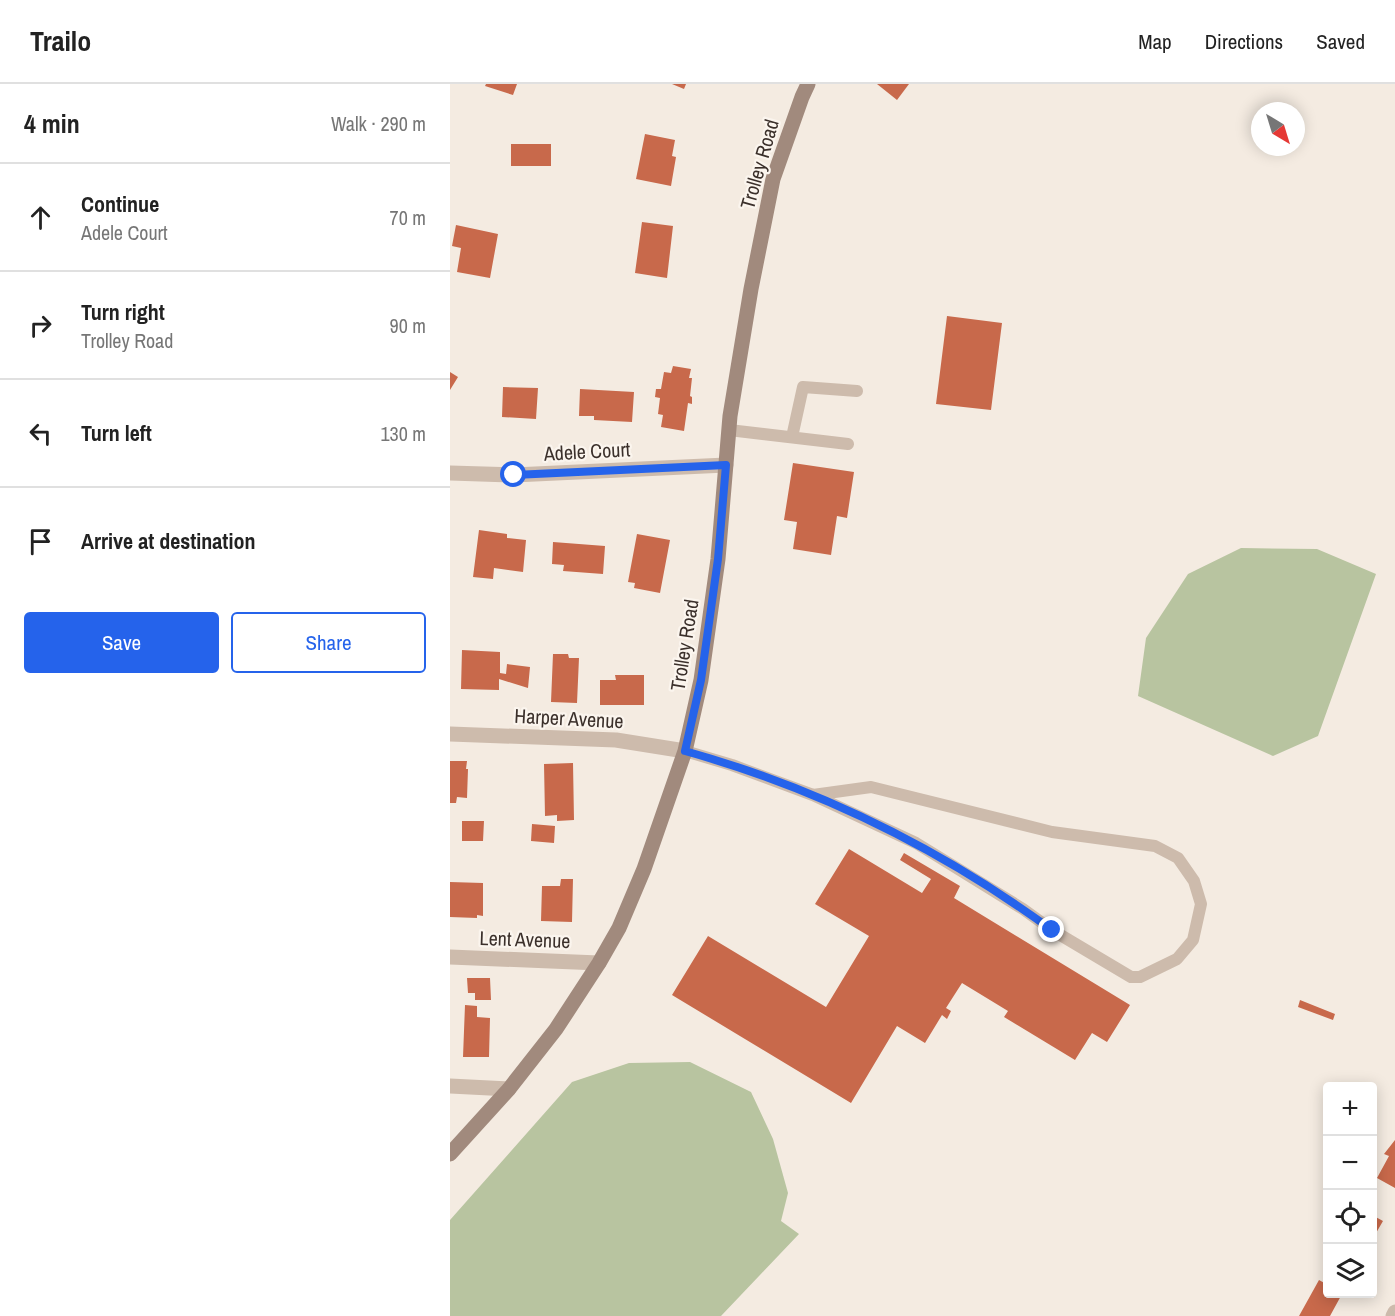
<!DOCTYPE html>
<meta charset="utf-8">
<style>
body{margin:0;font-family:"Archivo Narrow",sans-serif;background:#f2f2f2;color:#222}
.controls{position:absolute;right:18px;bottom:18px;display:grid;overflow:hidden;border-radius:6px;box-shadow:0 3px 15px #0003}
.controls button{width:54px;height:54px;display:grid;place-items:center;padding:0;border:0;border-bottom:2px solid #e0e0e0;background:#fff;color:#222;font:30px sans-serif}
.compass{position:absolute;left:801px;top:18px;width:54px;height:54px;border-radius:50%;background:#fff;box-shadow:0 3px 15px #0003;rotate:142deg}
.stop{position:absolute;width:18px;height:18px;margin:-14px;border:4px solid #2563eb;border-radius:50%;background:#fff}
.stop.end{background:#2563eb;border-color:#fff;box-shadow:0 2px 6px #0008}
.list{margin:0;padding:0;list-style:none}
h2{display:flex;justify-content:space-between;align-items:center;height:78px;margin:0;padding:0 24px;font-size:26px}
h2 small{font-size:20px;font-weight:400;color:#767676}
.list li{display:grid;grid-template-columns:39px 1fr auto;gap:18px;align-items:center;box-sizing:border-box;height:108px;padding:0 24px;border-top:2px solid #e0e0e0}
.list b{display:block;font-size:22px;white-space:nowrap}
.list p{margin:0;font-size:20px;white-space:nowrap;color:#767676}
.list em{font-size:20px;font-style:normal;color:#767676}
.actions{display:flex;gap:12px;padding:18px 24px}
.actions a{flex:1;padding:14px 0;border:2px solid #2563eb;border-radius:6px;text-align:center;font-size:21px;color:#2563eb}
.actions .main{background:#2563eb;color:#fff}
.icon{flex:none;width:33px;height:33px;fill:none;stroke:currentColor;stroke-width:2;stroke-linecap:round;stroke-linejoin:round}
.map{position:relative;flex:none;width:945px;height:1232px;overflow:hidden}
header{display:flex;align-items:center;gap:36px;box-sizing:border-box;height:84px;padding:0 30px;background:#fff;border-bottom:2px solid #e0e0e0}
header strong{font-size:28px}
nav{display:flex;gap:33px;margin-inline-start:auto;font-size:21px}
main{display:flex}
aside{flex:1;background:#fff}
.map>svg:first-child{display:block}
</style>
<header>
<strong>Trailo</strong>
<nav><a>Map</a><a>Directions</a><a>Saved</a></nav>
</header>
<main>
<aside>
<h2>4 min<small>Walk · 290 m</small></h2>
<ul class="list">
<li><svg class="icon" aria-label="ahead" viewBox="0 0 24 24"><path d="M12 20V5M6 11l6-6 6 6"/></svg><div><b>Continue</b><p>Adele Court</p></div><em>70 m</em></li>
<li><svg class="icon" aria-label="right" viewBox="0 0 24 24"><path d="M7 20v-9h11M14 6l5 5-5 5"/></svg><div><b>Turn right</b><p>Trolley Road</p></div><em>90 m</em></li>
<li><svg class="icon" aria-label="left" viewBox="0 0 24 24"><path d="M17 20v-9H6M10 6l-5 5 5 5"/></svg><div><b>Turn left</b></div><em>130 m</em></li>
<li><svg class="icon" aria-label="arrive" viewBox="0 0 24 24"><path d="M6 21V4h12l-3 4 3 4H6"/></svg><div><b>Arrive at destination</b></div></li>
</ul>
<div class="actions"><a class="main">Save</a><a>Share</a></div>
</aside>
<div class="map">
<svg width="945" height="1232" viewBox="0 0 945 1232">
<rect width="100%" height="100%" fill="#f4ebe1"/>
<!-- green -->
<path fill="#b8c4a0" d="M791 464 867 465 926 490 868 652 823 672 688 612 696 554 738 490Z
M240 978 301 1008 323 1055 338 1109 331 1137 349 1150 271 1232H0V1136L122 998 179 979Z"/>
<!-- building -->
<path fill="#c8694b" d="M36 0H67L63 11 35 2Z
M222 0H236L234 5Z
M427 0H459L447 16Z
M195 50 225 56 222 72 226 73 221 102 186 95Z
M61 60H101V82H61Z
M192 138 223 142 217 194 185 189Z
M6 141 48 150 40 194 7 188 11 164 2 162Z
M497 232 552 239 541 326 486 320Z
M223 282 241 285 239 294H242L240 312 242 313V320L238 319 234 347 211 343 213 331 208 330 210 314 205 313 206 305H211L214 288 221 289Z
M0 288 8 293 0 306Z
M53 303 88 304 86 335 52 333Z
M130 305 184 308 182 338 144 336V332H129Z
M343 379 404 388 397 434 387 432 381 471 343 465 347 438 334 436Z
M29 446 57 450V454L76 456 73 488 44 484 43 495 23 493Z
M187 450 220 456 210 509 184 504 185 499 178 498Z
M103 458 155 462 153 490 113 487 114 481 102 480Z
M12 566 50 568V589L56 590 57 580 80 583 78 604 49 595V606L11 605Z
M103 570H118L119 574H129L127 619 101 618Z
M165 591H194V621H150V596H166Z
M0 677H17L16 685H18L17 714 7 713 6 719H0Z
M123 679 124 736 107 737V731L95 732 94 680Z
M12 737H34L33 757H12Z
M82 740 105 742 104 759 81 757Z
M399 765 472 809 481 795 450 776 454 769 510 802 504 814 680 921 657 958 642 949 625 976 554 933 558 927 512 899 496 924 501 927 497 935 492 931 475 959 447 942 401 1019 222 911 258 852 376 923 419 852 365 820Z
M111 795H123L122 838 91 837 92 802H110Z
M0 798 33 799V832L27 831V834L0 833Z
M17 894H40L41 916H25V909H18Z
M850 916 885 930 883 936 848 923Z
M15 921 27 922V933L40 934 39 973H13Z
M945 1056V1104L927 1094 939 1072 934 1070Z
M922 1131 933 1137 922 1156Z
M869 1196 878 1201V1210H892L880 1232H849Z"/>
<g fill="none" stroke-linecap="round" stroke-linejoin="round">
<!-- lane -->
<path stroke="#cdbbac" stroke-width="12" d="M279 346 398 360
M342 353 353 303 407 307
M235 667 282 681 363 711
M421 703 602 748 705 762 728 774 744 797 751 820 743 856 727 875 690 893H681L602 846 573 825 466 759 363 711Z"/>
<!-- street -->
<path stroke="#cdbbac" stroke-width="15" d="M0 389 64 391 276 381
M0 650 166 656 235 667
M0 873 149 879
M0 1002 59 1005
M943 1232 945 1228"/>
<!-- secondary -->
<path stroke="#a18a7d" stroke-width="15" d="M0 1070 59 1005 106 945 149 879 169 844 194 785 235 667 251 596 268 475 280 332 301 205 323 95 352 13 358 0"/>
</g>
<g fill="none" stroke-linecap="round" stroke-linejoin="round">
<!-- route -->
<path stroke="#2563eb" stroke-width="8" d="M64 391 276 381 268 475 251 596 235 667C367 704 491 765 602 846"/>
</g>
<g text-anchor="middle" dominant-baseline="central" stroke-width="4.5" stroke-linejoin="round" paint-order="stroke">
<!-- street labels -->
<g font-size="20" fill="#3b302b" stroke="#fbf5ee">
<text transform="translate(309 80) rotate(-74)">Trolley Road</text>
<text transform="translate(137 367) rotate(-3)">Adele Court</text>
<text transform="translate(234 561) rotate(-81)">Trolley Road</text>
<text transform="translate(119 634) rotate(3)">Harper Avenue</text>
<text transform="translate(75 855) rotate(2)">Lent Avenue</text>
</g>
</g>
</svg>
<div class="controls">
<button>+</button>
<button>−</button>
<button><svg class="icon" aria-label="locate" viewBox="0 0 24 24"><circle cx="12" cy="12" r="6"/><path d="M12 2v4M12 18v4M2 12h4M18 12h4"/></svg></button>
<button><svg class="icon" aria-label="layers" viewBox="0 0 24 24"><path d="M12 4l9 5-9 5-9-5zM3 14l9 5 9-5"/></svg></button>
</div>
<svg class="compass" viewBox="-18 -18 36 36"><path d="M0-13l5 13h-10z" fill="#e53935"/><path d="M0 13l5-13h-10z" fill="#767676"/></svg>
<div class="stop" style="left:64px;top:391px"></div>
<div class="stop end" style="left:602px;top:846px"></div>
</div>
</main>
